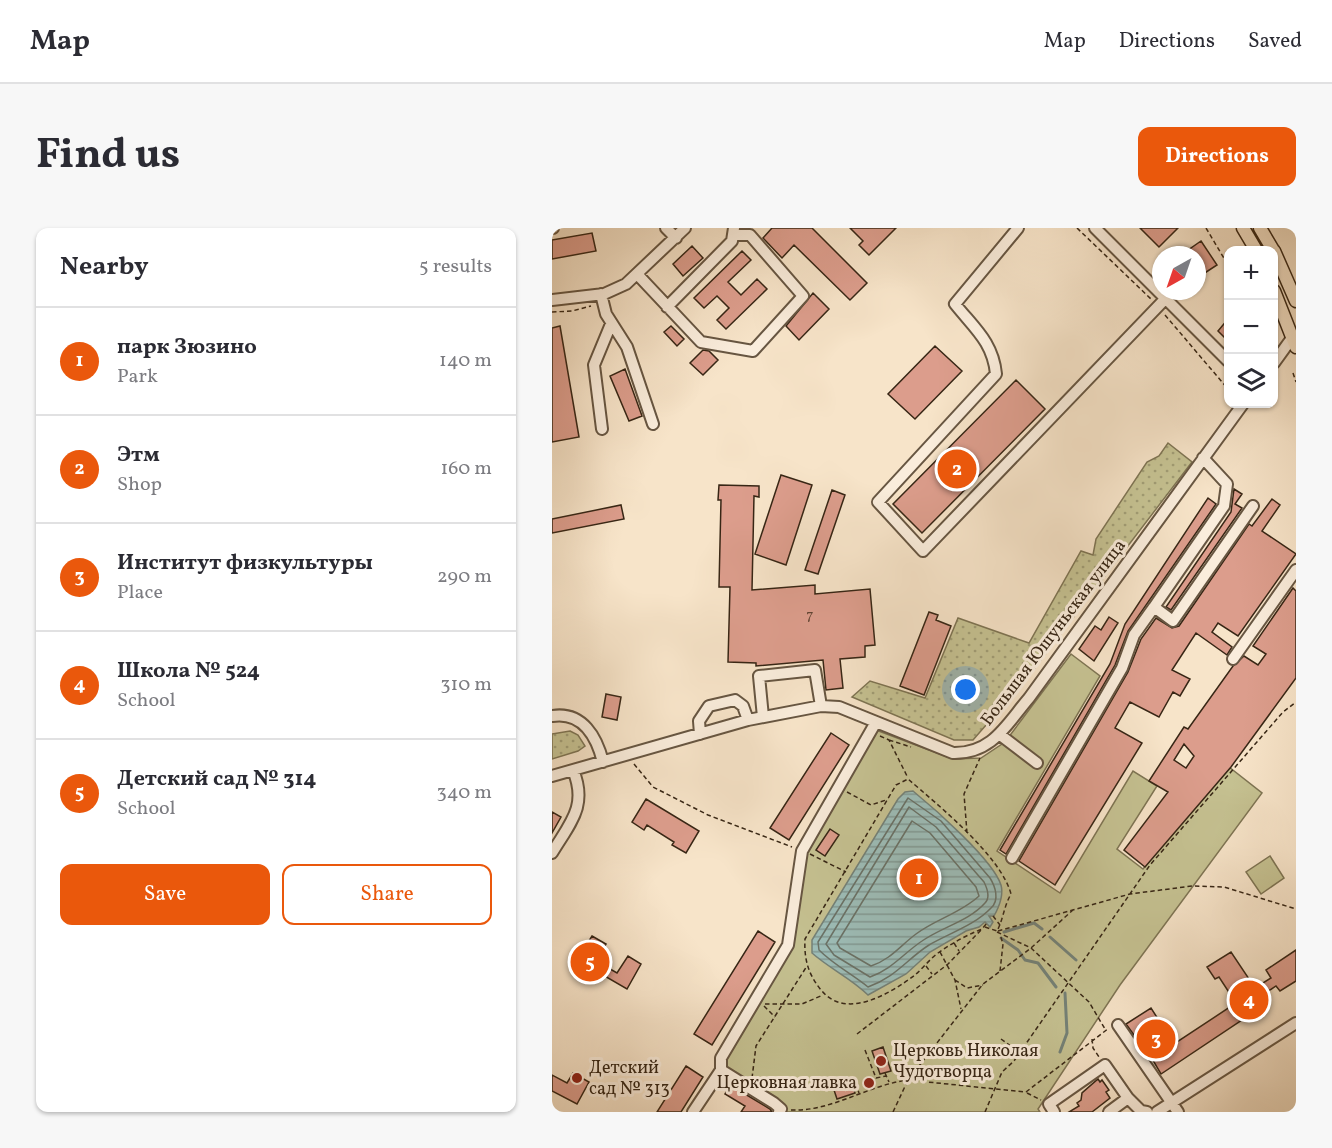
<!DOCTYPE html>
<meta charset="utf-8">
<style>
body{margin:0;font-family:Vollkorn,serif;background:#f7f7f7;color:#2b2b33}
.controls{position:absolute;right:18px;top:18px;display:grid;overflow:hidden;border-radius:12px;box-shadow:0 2px 4px #0004}
.controls button{width:54px;height:54px;display:grid;place-items:center;padding:0;border:0;border-bottom:2px solid #e1e1e2;background:#fff;color:#2b2b33;font:30px sans-serif}
.compass{position:absolute;left:600px;top:18px;width:54px;height:54px;border-radius:50%;background:#fff;box-shadow:0 2px 4px #0004;rotate:220deg}
.you{position:absolute;left:414px;top:462px;width:21px;height:21px;margin:-15px;border:4px solid #fff;border-radius:50%;background:#1a73e8;box-shadow:0 0 0 9px #1a73e833}
.badge{display:grid;place-items:center;width:39px;height:39px;border-radius:50%;background:#ea580c;color:#fff;font-size:20px;font-weight:700}
.pin{position:absolute;translate:-50% -50%;border:3px solid #fff;box-shadow:0 2px 6px #0006}
.list{margin:0;padding:0;list-style:none}
h2{display:flex;justify-content:space-between;align-items:center;height:78px;margin:0;padding:0 24px;font-size:26px}
h2 small{font-size:20px;font-weight:400;color:#7c7c81}
.list li{display:grid;grid-template-columns:39px 1fr auto;gap:18px;align-items:center;box-sizing:border-box;height:108px;padding:0 24px;border-top:2px solid #e1e1e2}
.list b{display:block;font-size:22px;white-space:nowrap}
.list p{margin:0;font-size:20px;white-space:nowrap;color:#7c7c81}
.list em{font-size:20px;font-style:normal;color:#7c7c81}
.actions{display:flex;gap:12px;padding:18px 24px}
.actions a{flex:1;padding:14px 0;border:2px solid #ea580c;border-radius:12px;text-align:center;font-size:21px;color:#ea580c}
.actions .main{background:#ea580c;color:#fff}
.icon{flex:none;width:33px;height:33px;fill:none;stroke:currentColor;stroke-width:2;stroke-linecap:round;stroke-linejoin:round}
.map{position:relative;flex:none;width:744px;height:884px;overflow:hidden;border-radius:12px}
header{display:flex;align-items:center;gap:36px;box-sizing:border-box;height:84px;padding:0 30px;background:#fff;border-bottom:2px solid #e1e1e2}
header strong{font-size:28px}
nav{display:flex;gap:33px;margin-inline-start:auto;font-size:21px}
.intro{display:flex;align-items:center;justify-content:space-between;box-sizing:border-box;height:144px;padding:0 36px}
h1{margin:0;font-size:42px}
.button{padding:15px 27px;border-radius:12px;background:#ea580c;color:#fff;font-size:21px;font-weight:700}
main{display:flex;gap:36px;padding:0 36px}
aside{flex:1;background:#fff;border-radius:12px;box-shadow:0 2px 4px #0004}
.map>svg:first-child{display:block}
</style>
<header>
<strong>Map</strong>
<nav><a>Map</a><a>Directions</a><a>Saved</a></nav>
</header>
<div class="intro"><h1>Find us</h1><a class="button">Directions</a></div>
<main>
<aside>
<h2>Nearby<small>5 results</small></h2>
<ul class="list">
<li><span class="badge">1</span><div><b>парк Зюзино</b><p>Park</p></div><em>140 m</em></li>
<li><span class="badge">2</span><div><b>Этм</b><p>Shop</p></div><em>160 m</em></li>
<li><span class="badge">3</span><div><b>Институт физкультуры</b><p>Place</p></div><em>290 m</em></li>
<li><span class="badge">4</span><div><b>Школа № 524</b><p>School</p></div><em>310 m</em></li>
<li><span class="badge">5</span><div><b>Детский сад № 314</b><p>School</p></div><em>340 m</em></li>
</ul>
<div class="actions"><a class="main">Save</a><a>Share</a></div>
</aside>
<div class="map">
<svg width="744" height="884" viewBox="0 0 744 884">
<defs>
<pattern id="grass-dots" width="8" height="8" patternUnits="userSpaceOnUse" patternTransform="scale(1.5)"><rect width="8" height="8" fill="#c5c191"/><path d="M2 2h.1M6 6h.1" fill="none" stroke="#a19d75" stroke-width="1.8" stroke-linecap="round"/></pattern>
<pattern id="water-rules" width="6" height="5" patternUnits="userSpaceOnUse" patternTransform="scale(1.5)"><rect width="6" height="5" fill="#9dbeb9"/><path d="M0 2.5h6" fill="none" stroke="#819a95"/></pattern>
</defs>
<rect width="100%" height="100%" fill="#f7e4c9"/>
<filter id="stains"><feTurbulence type="fractalNoise" baseFrequency=".00333" numOctaves="4"/><feColorMatrix values="0 0 0 0 .2 0 0 0 0 .09 0 0 0 0 .02 0 0 0 .5 -.17"/></filter>
<radialGradient id="worn" r=".72"><stop offset=".6" stop-color="#630" stop-opacity="0"/><stop offset="1" stop-color="#630" stop-opacity=".3"/></radialGradient>
<!-- grass -->
<path fill="url(#grass-dots)" stroke="#7e7453" stroke-width="1.5" d="M616 215 640 234 475 450 421 512H402L300 469 318 453 373 470 406 390 477 415 529 323 541 327 544 311 595 234 607 228Z
M18 503 26 507 33 518 26 523 0 531V506Z"/>
<!-- green -->
<path fill="#c5c191" stroke="#7e7453" stroke-width="1.5" d="M519 426 548 448 445 623 508 665 581 543 605 558 565 621 591 641 677 539 710 565 568 757 486 881 488 884H230L165 836 240 712 254 625 324 502 401 531 429 530 453 514Z
M718 628 732 650 709 666 694 644Z"/>
<!-- water -->
<path fill="url(#water-rules)" stroke="#748177" stroke-width="1.5" d="M361 563C383 581 441 632 449 657 452 668 447 679 442 688H437L441 694 438 699 433 694 427 699 414 703 378 724 354 746 316 767C299 750 278 741 260 725V712L346 571 353 564Z"/>
<g fill="none" stroke-linecap="round" stroke-linejoin="round">
<!-- shore -->
<path stroke="#6a7267" stroke-width="1.5" d="M356 570 389 593 438 650C443 658 448 672 439 680 423 697 398 705 377 717 355 731 344 749 316 759 300 746 282 737 267 722L266 714Z
M357 579 384 599 432 654C435 660 439 669 433 675 417 693 390 699 370 713 352 725 339 742 318 749L282 727 274 716Z
M360 593 378 605 424 659 427 668C409 685 384 691 364 706 349 717 338 732 319 738L288 720 285 715Z"/>
<!-- stream -->
<path stroke="#748177" stroke-width="3" d="M452 704 482 695 490 701
M498 709 524 732
M449 710 466 722 473 732 486 735 504 759
M508 824 515 805 513 765"/>
</g>
<!-- building -->
<path fill="#dc9d8c" stroke="#372615" stroke-width="1.5" fill-rule="evenodd" d="M220 0H260L315 55 298 72 242 17 230 30 211 10Z
M298 0H344L317 27 307 17 311 13Z
M588 0H626L607 19Z
M40 5 44 23 0 31V12Z
M649 13 665 37 645 50V27H629Z
M140 18 151 30 131 48 121 36Z
M190 23 199 32 176 54 189 67 205 51 215 61 174 101 165 92 177 80 165 68 152 80 142 70Z
M261 65 277 81 247 112 234 98Z
M676 91V113L666 103Z
M8 98 27 209 0 214V100Z
M119 98 132 111 125 118 112 104Z
M383 118 410 143 363 191 336 166Z
M151 122 157 123 166 132 151 147 138 135Z
M73 141 90 188 77 193 58 148Z
M464 152 493 181 370 305 341 276Z
M229 247 260 257 234 337 203 326Z
M167 257 207 258V269L202 268 200 362 263 357V366L318 361 323 417 313 418V429L288 431 291 460 274 462 271 432 204 438V435L176 434 178 359H167L169 272H166Z
M682 261 690 266 683 276 690 280 619 382 614 379 679 284Z
M280 262 293 267 266 346 253 342Z
M656 270 664 276 576 403 563 437 454 626 448 622 558 436 573 396Z
M720 271 728 277 710 303 744 326 686 408 666 395 660 404 680 419 675 427 644 405 620 442 638 451 628 468 621 464 607 489 578 474 563 500 590 515 503 657 467 633 576 444 589 411 604 390 620 400 627 398 697 296 700 298Z
M69 277 72 291 0 305V291Z
M741 360 744 363V450L679 539 593 639 572 622 616 564 597 553 632 499 636 501 681 438 692 428 706 437 714 426 701 418ZM632 516 642 528 634 540 622 532Z
M377 384 386 387 384 392 399 398 372 467 348 458Z
M557 389 566 395 542 433 527 421 543 398 549 402Z
M54 466 69 469 65 492 50 489Z
M279 505 297 517 237 612 218 600Z
M94 571 147 603 134 625 120 617 122 614 95 597 92 602 80 594Z
M0 584 9 589 0 605Z
M278 601 287 607 273 628 264 622Z
M206 703 223 714 160 817 142 806Z
M40 708 54 716 44 733 65 745 76 728 89 736 75 761 25 732Z
M744 722V753L728 763 724 758 709 768 714 776 609 846 585 805 582 807 574 796 599 780 622 816 684 775 667 749 663 751 655 739 679 724 703 760 719 750 714 742Z
M331 819 339 843 328 846 320 823Z
M134 838 151 849 129 884H105Z
M21 845 37 854 25 876 0 863V847L15 855Z
M546 851 548 854 550 852 557 862 554 864 558 870 540 884H517L527 878 525 875 529 872 530 865Z
M300 856 303 865 285 871 282 862Z
M178 857 218 881 220 884H189L193 878 173 866Z"/>
<g fill="none" stroke-linecap="round" stroke-linejoin="round">
<defs>
<path id="minor" d="M0 0H1
M114 0 124 10
M466 0 403 76C422 100 441 114 444 146L326 274 371 323 615 69
M543 0 676 133
M85 46 149 114 201 123 251 68 198 7H181
M49 66 54 86 75 119 101 196
M0 72 52 66 74 56 133 0
M115 79 180 13 182 0
M722 135 740 110
M50 201 42 137 59 96
M651 230 675 256 672 278 602 379 621 393 701 278
M681 431 744 342
M0 488C31 483 45 510 51 534
M211 489 207 448 263 442 269 478
M148 506 147 493 157 478 183 472 191 478 196 492
M447 506 485 535
M0 548 196 492 269 478 287 479 401 525C440 526 454 497 477 470L691 176
M0 625C18 595 36 578 21 542
M460 630 570 440 582 407 602 379
M566 797 626 884
M576 870 589 883 595 884
M141 884 169 842
M227 884 229 881 222 875 169 842V830L236 717 250 623 324 494
M502 884 497 876 553 837 576 870 557 884
M605 884 744 795"/>
<path id="major" d="M691 0 704 22
M708 0 721 22
M722 23 744 73
M722 63 744 119"/>
</defs>
<!-- minor casing -->
<use href="#minor" stroke="#675642" stroke-width="14"/>
<!-- major casing -->
<use href="#major" stroke="#372615" stroke-width="15"/>
<!-- path -->
<path stroke="#372615" stroke-width="1.5" stroke-dasharray="4.5 3" stroke-linecap="butt" d="M525 0 600 72
M654 0 676 37
M0 84 20 83 39 78
M613 87 676 161
M741 145 744 154
M328 508 337 512 356 550
M337 512 359 519
M82 536 101 559 156 587 240 619
M295 564 319 577 334 572
M415 605 412 566 428 530
M258 626 294 644
M441 688 448 697
M433 699 445 703C451 692 452 678 459 666 449 628 386 577 356 551L344 557 253 711C252 731 256 746 269 762 294 793 339 765 363 747 371 740 378 731 386 725 400 715 415 707 430 701L435 695
M446 703 578 666 640 658 672 659 744 681
M445 704 479 720 537 774 553 801
M402 715 407 723
M388 724 403 752 409 781
M374 738 380 746
M448 743 451 716 448 706
M403 752 415 760 431 757
M213 776H250L271 767
M212 778 223 789
M305 806 396 736 430 701
M449 811 467 824
M540 811 541 820 547 829
M313 822 324 850 334 848
M333 845 337 854
M200 850 204 818 255 738
M302 861 305 859 307 865
M475 865 489 872
M239 882C279 884 316 857 356 852L474 864 557 800
M341 884 356 852 431 756 479 720 522 681
M433 884 450 844 462 833 598 637 731 484 744 474"/>
<!-- minor -->
<use href="#minor" stroke="#faeddc" stroke-width="10"/>
<!-- major -->
<use href="#major" stroke="#f7e4c9" stroke-width="12"/>
</g>
<!-- markers -->
<g fill="#8f2418" stroke="#faeddc" stroke-width="2">
<circle cx="329" cy="833" r="6"/>
<circle cx="25" cy="850" r="6"/>
<circle cx="317" cy="855" r="6"/>
</g>
<g text-anchor="middle" dominant-baseline="central" stroke-width="6" stroke-linejoin="round" paint-order="stroke">
<!-- number labels -->
<g font-size="15" fill="#604433">
<text x="258" y="387">7</text>
</g>
<!-- street labels -->
<g font-size="18" fill="#372615" stroke="#faeddc">
<text transform="translate(502 405) rotate(-53)">Большая Юшуньская улица</text>
</g>
<!-- poi labels -->
<g font-size="18" fill="#372615" stroke="#faeddc" text-anchor="start">
<text x="341" y="823">Церковь Николая<tspan x="341" dy="21">Чудотворца</tspan></text>
<text x="37" y="840">Детский<tspan x="37" dy="21">сад № 313</tspan></text>
<text x="305" y="855" text-anchor="end">Церковная лавка</text>
</g>
</g>
<rect width="100%" height="100%" filter="url(#stains)"/>
<rect width="100%" height="100%" fill="url(#worn)"/>
</svg>
<div class="controls">
<button>+</button>
<button>−</button>
<button><svg class="icon" aria-label="layers" viewBox="0 0 24 24"><path d="M12 4l9 5-9 5-9-5zM3 14l9 5 9-5"/></svg></button>
</div>
<svg class="compass" viewBox="-18 -18 36 36"><path d="M0-13l5 13h-10z" fill="#e53935"/><path d="M0 13l5-13h-10z" fill="#7c7c81"/></svg>
<div class="you"></div>
<div class="pin badge" style="left:367px;top:650px">1</div>
<div class="pin badge" style="left:405px;top:241px">2</div>
<div class="pin badge" style="left:604px;top:811px">3</div>
<div class="pin badge" style="left:697px;top:772px">4</div>
<div class="pin badge" style="left:38px;top:734px">5</div>
</div>
</main>
